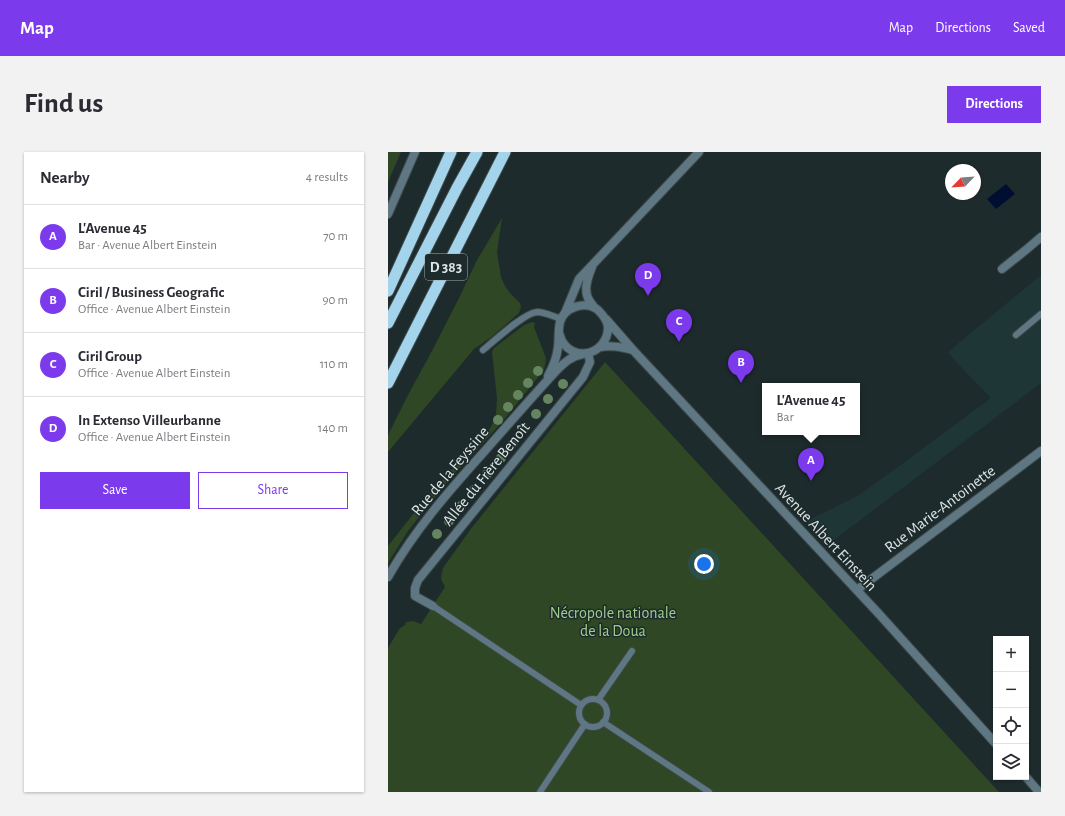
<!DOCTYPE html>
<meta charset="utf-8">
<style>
body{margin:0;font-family:"Alegreya Sans",sans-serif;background:#f2f2f3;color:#2b2b33}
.controls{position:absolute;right:12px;bottom:12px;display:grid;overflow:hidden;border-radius:0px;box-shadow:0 1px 3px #0004}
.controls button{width:36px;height:36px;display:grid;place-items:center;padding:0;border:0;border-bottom:1px solid #e1e1e2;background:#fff;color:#2b2b33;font:20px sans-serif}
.compass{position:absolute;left:557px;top:12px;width:36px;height:36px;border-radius:50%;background:#fff;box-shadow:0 1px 3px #0004;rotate:245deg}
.you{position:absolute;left:316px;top:412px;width:14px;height:14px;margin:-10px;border:3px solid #fff;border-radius:50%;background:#1a73e8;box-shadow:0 0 0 6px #1a73e833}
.badge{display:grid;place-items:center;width:26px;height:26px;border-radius:50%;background:#7c3aed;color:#fff;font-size:13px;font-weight:700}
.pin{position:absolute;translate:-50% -33px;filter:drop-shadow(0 1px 2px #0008)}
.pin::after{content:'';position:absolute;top:21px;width:14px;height:12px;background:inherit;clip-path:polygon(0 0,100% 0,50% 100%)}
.popup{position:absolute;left:374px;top:231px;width:98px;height:52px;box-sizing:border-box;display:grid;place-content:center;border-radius:0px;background:#fff;filter:drop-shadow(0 1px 3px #0005);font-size:13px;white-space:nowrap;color:#7c7c81}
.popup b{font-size:15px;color:#2b2b33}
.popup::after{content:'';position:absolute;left:50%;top:100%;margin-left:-8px;border:8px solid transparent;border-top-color:#fff}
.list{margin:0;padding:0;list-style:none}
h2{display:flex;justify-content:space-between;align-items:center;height:52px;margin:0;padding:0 16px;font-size:17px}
h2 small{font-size:13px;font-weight:400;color:#7c7c81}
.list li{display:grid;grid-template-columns:26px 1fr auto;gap:12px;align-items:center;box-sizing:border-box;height:64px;padding:0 16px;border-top:1px solid #e1e1e2}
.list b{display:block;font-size:15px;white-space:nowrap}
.list p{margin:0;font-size:13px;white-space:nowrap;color:#7c7c81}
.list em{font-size:13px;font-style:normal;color:#7c7c81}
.actions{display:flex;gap:8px;padding:12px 16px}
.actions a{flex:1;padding:9px 0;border:1px solid #7c3aed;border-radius:0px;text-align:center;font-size:14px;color:#7c3aed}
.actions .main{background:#7c3aed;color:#fff}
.icon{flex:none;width:22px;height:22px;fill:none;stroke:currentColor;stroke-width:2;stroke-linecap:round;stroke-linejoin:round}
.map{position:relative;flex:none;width:653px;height:640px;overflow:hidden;border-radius:0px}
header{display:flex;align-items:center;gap:24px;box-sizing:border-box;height:56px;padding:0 20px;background:#7c3aed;color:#fff}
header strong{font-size:19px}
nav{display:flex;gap:22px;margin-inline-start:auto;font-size:14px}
.intro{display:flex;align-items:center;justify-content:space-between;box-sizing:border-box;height:96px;padding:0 24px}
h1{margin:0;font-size:28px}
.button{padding:10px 18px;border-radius:0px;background:#7c3aed;color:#fff;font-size:14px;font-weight:700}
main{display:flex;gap:24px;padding:0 24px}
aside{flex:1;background:#fff;border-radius:0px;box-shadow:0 1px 3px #0004}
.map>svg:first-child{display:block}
</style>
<header>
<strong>Map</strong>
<nav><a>Map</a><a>Directions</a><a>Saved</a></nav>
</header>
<div class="intro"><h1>Find us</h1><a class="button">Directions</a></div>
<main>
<aside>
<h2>Nearby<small>4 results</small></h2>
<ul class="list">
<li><span class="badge">A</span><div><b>L'Avenue 45</b><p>Bar · Avenue Albert Einstein</p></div><em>70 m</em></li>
<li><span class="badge">B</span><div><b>Ciril / Business Geografic</b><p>Office · Avenue Albert Einstein</p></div><em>90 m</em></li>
<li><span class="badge">C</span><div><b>Ciril Group</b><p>Office · Avenue Albert Einstein</p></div><em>110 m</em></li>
<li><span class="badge">D</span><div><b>In Extenso Villeurbanne</b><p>Office · Avenue Albert Einstein</p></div><em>140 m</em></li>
</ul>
<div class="actions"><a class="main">Save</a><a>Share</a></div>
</aside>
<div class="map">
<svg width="653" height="640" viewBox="0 0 653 640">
<rect width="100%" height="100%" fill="#1e2b2c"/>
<!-- built -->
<path fill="#1f3637" d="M653 123V231L438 394 417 370 471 343 510 315 603 246 569 211 560 200Z"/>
<!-- green -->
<path fill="#2f4724" d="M0 0H13L0 30Z
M114 66 109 100 113 125 117 134 122 141 132 151 133 155 131 161 102 186 86 197 0 300V283L20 243 45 197 72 144 88 110Z
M144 170 147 171 146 175 158 206 156 218 114 270 57 332 20 379 0 411V394L33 352 67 314 95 287 103 275 108 263 109 246 104 200 106 196 136 173Z
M217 210 611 640H0V496L12 476 17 473 18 470 25 469 33 472 57 435 54 429 53 426 55 416 82 378Z"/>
<!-- water -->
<path fill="#000e31" d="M618 32 627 42 608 57 599 47Z"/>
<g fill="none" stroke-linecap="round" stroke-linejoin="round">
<defs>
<path id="service" d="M628 183 653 162
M95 198C106 189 136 161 149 160 157 160 166 165 174 167
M45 454 193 553
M191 561a14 14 0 1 1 28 0a14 14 0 1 1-28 0Z
M210 548 244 499
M215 570 321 640
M152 640 197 572"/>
<path id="minor" d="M0 62 27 0
M614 117 639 97 653 85
M469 438 653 299
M45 454 27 444V436L30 428 195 225 202 210 200 201"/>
<path id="tertiary" d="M204 115C200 125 195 138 201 148 203 151 205 154 207 156
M177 161 191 127 311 0
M218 167 245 198 491 462 608 592
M212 195C224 193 233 195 244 198
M160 224C165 215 169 205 170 195 171 187 170 178 172 170 176 155 198 148 210 158 215 163 220 169 220 176 219 202 187 211 174 189 173 187 172 183 171 181
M0 425C26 379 60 340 95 301 119 274 143 246 168 219 176 211 183 204 195 202
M638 625 651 640"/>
<path id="trunk" d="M0 139 63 0
M0 171 69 36 89 0
M0 231 117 0"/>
</defs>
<!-- service casing -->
<use href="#service" stroke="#3d494a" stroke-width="8"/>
<!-- minor casing -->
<use href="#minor" stroke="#3d494a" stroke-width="10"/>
<!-- tertiary casing -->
<use href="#tertiary" stroke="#3d494a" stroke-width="10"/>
<!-- trunk casing -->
<use href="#trunk" stroke="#3d494a" stroke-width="13"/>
<!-- service -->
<use href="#service" stroke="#5f7782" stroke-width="6"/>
<!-- minor -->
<use href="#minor" stroke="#5f7782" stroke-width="8"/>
<!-- tertiary -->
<use href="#tertiary" stroke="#5f7782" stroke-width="8"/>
<!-- trunk -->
<use href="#trunk" stroke="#a4d4ec" stroke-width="11"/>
</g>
<!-- trees -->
<g fill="#658560">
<circle cx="150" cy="219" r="5"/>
<circle cx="140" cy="231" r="5"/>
<circle cx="175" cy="232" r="5"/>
<circle cx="130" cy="243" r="5"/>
<circle cx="160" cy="247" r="5"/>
<circle cx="120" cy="255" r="5"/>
<circle cx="148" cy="262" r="5"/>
<circle cx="110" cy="268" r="5"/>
<circle cx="135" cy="277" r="5"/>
<circle cx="125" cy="291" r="5"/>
<circle cx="113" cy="306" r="5"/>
<circle cx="99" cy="322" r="5"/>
<circle cx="86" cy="338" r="5"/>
<circle cx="73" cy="354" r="5"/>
<circle cx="61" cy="369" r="5"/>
<circle cx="49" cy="382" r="5"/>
</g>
<g text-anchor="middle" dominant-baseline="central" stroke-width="3" stroke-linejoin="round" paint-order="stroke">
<!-- shield labels -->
<rect fill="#1e2b2c" stroke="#a4aeae" stroke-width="1" x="37" y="102" width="42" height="26" rx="3"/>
<g font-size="15" font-weight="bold" fill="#dde6e6">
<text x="58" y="115">D 383</text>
</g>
<!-- street labels -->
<g font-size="16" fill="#dde6e6" stroke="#1e2b2c">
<text transform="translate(62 319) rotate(-50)">Rue de la Feyssine</text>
<text transform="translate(98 322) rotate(-51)">Allée du Frère Benoît</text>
<text transform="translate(552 357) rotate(-37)">Rue Marie-Antoinette</text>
<text transform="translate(438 385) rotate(47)">Avenue Albert Einstein</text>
</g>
<!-- park labels -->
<g font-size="16" fill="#9fce8b" stroke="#1e2b2c">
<text x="225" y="461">Nécropole nationale<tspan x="225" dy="18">de la Doua</tspan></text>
</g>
</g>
</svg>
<div class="controls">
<button>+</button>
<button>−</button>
<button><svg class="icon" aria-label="locate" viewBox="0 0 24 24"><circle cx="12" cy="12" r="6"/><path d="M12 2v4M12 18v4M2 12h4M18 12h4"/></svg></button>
<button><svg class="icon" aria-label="layers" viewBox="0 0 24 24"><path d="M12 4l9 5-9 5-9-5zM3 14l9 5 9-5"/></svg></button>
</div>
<svg class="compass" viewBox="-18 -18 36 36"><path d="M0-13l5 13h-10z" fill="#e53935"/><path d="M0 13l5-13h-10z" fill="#7c7c81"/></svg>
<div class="you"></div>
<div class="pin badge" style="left:423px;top:329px">A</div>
<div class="popup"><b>L'Avenue 45</b>Bar</div>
<div class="pin badge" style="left:353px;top:231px">B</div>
<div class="pin badge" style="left:291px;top:190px">C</div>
<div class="pin badge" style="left:260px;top:144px">D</div>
</div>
</main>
